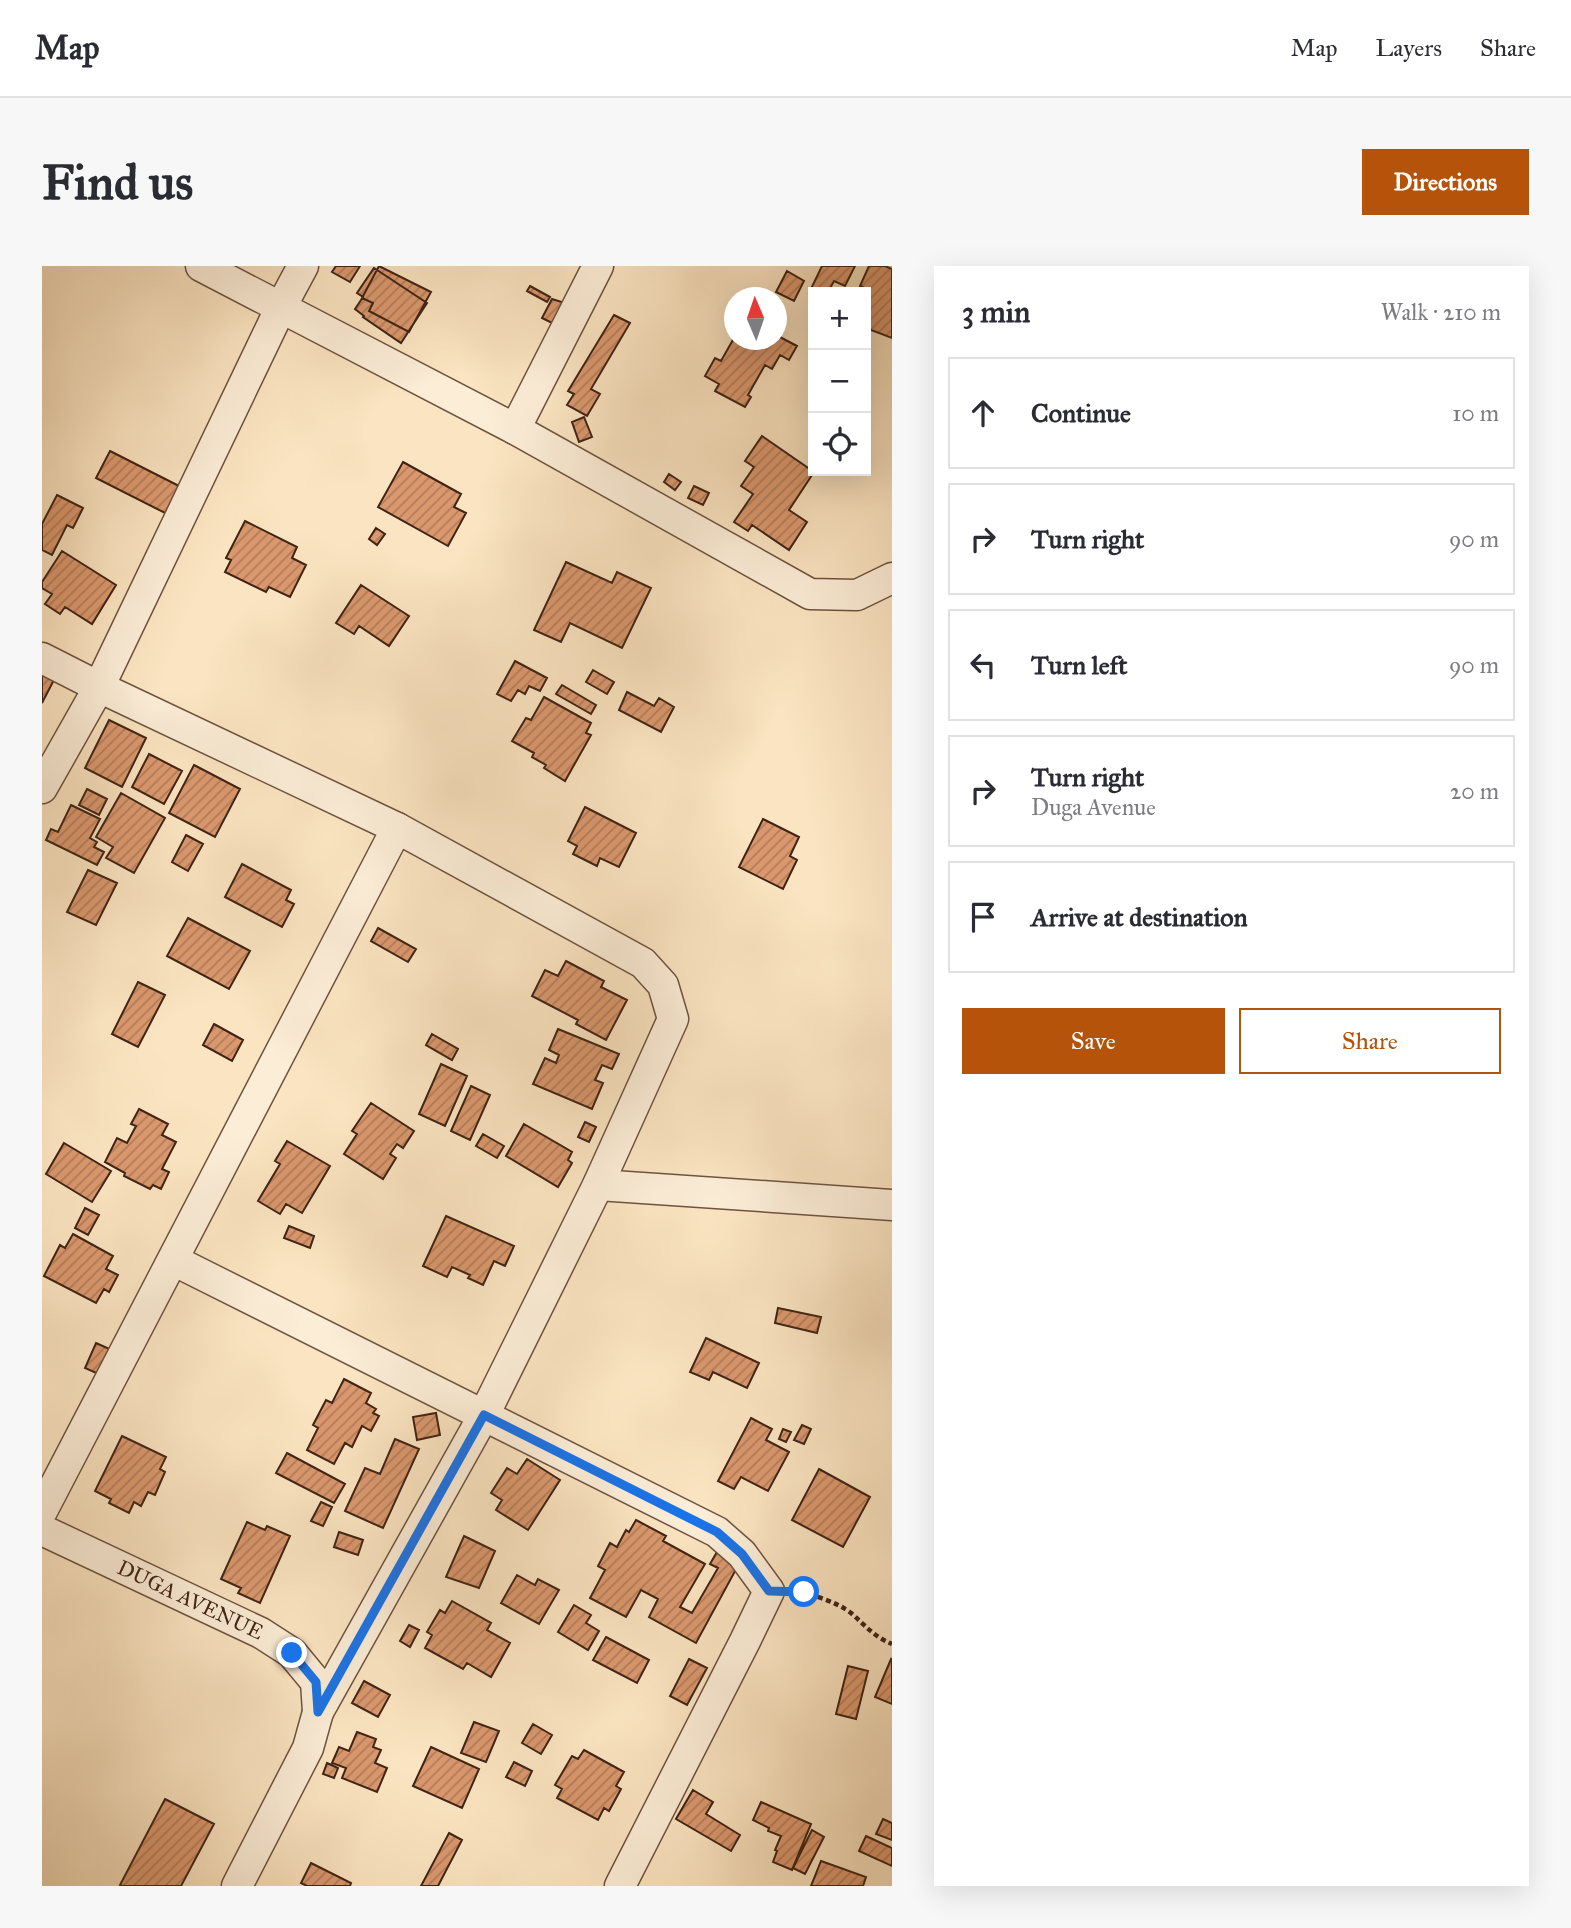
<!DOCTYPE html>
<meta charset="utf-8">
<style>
body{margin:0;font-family:"IM FELL Great Primer",serif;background:#f7f7f7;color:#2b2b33}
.controls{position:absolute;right:21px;top:21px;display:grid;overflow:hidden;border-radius:0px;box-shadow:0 7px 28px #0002}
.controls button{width:63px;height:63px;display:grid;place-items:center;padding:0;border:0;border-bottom:2px solid #e1e1e2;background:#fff;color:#2b2b33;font:35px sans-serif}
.compass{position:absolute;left:682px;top:21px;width:63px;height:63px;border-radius:50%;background:#fff;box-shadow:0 7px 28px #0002;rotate:358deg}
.stop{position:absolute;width:21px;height:21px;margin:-16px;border:5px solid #1a73e8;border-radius:50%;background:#fff}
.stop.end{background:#1a73e8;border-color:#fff;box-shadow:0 2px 7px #0008}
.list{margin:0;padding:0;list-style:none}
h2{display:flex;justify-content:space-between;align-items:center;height:91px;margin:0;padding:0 28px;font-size:30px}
h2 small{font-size:23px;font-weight:400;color:#7c7c81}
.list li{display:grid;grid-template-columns:46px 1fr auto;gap:21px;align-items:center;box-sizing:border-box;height:112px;margin:0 14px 14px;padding:0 14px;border:2px solid #e1e1e2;border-radius:0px}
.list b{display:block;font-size:26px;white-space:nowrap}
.list p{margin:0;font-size:23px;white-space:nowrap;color:#7c7c81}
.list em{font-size:23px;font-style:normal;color:#7c7c81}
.actions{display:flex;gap:14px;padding:21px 28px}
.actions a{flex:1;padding:16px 0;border:2px solid #b45309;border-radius:0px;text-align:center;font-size:24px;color:#b45309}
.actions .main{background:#b45309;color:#fff}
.icon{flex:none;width:38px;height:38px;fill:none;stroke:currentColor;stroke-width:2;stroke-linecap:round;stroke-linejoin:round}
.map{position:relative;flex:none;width:850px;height:1620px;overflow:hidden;border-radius:0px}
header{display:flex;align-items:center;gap:42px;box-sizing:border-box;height:98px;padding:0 35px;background:#fff;border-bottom:2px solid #e1e1e2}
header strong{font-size:33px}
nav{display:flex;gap:38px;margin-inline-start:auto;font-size:24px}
.intro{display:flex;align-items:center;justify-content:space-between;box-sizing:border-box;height:168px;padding:0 42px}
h1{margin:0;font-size:49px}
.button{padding:18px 32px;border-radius:0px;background:#b45309;color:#fff;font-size:24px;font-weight:700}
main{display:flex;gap:42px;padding:0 42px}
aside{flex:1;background:#fff;border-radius:0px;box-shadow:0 7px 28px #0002}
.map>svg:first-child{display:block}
</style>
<header>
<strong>Map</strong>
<nav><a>Map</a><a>Layers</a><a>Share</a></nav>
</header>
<div class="intro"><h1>Find us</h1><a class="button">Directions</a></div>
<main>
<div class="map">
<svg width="850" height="1620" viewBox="0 0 850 1620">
<defs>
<pattern id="building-hatch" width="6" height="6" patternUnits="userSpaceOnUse" patternTransform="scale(1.75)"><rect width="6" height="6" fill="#db986e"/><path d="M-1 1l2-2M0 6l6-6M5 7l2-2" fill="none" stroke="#b37c59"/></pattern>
</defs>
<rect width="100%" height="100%" fill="#fbe4c1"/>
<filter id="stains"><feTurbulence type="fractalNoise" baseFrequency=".00286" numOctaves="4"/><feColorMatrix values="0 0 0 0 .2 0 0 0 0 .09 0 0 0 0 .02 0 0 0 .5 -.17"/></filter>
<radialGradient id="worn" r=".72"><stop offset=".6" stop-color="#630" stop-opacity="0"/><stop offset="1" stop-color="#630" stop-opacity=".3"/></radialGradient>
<!-- building -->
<path fill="url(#building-hatch)" stroke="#3f2314" stroke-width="2" d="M294 0H318L308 16 290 6Z
M337 0 389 26 367 66 327 45 331 37 320 32Z
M780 0H813L803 20 792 15 786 26H771V29L767 27Z
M827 0H843L850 3V72L824 62V27L825 23 818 20Z
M332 2 385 37 359 77 321 51 322 50 313 43 321 31 315 27Z
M745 5 762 15 752 35 734 26Z
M488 20 508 31 505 36 485 25Z
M510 33 523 37 512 58 500 52Z
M572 49 588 57 549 123 558 128 545 150 525 139 532 128 526 125Z
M734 69 755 80 747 94 738 89 730 103 723 99 706 129 709 131 703 141 673 125 677 118 663 110 673 92 679 95 692 72V74H734Z
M542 151 550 171 537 176 530 156Z
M720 170 772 206 747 244 765 256 747 284 710 259 706 265 692 256 711 228 699 220 712 201 703 195Z
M68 185 143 223 129 250 54 212Z
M361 196 419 228 412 241 424 247 406 280 336 241Z
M627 208 639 216 633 224 622 216Z
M652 220 667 227 661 239 646 232Z
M15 229 41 242 31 262 25 259 10 289 0 284V258Z
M203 255 255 281 250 292 264 299 248 331 227 321 224 326 183 306 189 294 184 292Z
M334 262 343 268 335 279 327 273Z
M20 285 74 319 50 358 23 341 18 348 3 338 10 328 0 322V316Z
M524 296 570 317 575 306 609 322 580 382 528 357 519 376 492 364Z
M319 319 367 350 347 380 317 360 312 368 294 357Z
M473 395 505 412 498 425 487 420 483 428 476 424 469 435 455 428Z
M0 403 14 410 0 437Z
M551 404 572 416 565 428 544 416Z
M520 419 554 439 549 448 514 428Z
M585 426 612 440 617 432 632 441 619 466 577 444Z
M502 431 549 457 544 467 549 469 523 515 502 502 504 499 490 491 492 487 470 475 484 452 489 454Z
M67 454 104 472 80 521 43 502Z
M107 488 140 505 122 538 90 521Z
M152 499 198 523 173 571 127 547Z
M45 523 65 533 57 549 37 539Z
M79 527 123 552 92 607 64 592 71 581 54 571Z
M29 539 58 553 48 572 55 576 52 581 62 586 55 599 4 574 9 563 16 566Z
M543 541 594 567 577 601 558 592 555 600 531 588 535 580 526 575Z
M721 553 757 571 748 590 755 594 741 623 697 601Z
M144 569 161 578 146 605 130 596Z
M200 598 249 624 244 634 252 638 240 661 183 631Z
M46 604 75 617 54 659 25 646Z
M146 652 208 685 187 723 125 690Z
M336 662 374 683 366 696 329 675Z
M524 695 562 715 559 721 585 734 564 774 534 758 536 754 490 730 503 704 516 710Z
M96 716 123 729 96 781 70 768Z
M172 758 201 774 190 795 161 779Z
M516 763 577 788 570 803 560 799 553 814 561 817 550 843 491 818 503 792 514 797 517 789 507 784Z
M390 768 416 783 410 794 384 779Z
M399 798 425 810 403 860 377 848Z
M429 820 448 829 428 874 409 865Z
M329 837 372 865 361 882 355 878 348 888 354 892 341 913 302 888 315 868 310 865Z
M97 843 126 858 120 869 134 876 120 903 127 906 119 923 111 919 108 923 82 910 83 907 63 896 75 872 85 877 94 860 89 858Z
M543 856 554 861 547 876 536 871Z
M482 858 530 886 526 894 530 897 516 921 464 890Z
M441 868 462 880 455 892 434 880Z
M245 875 288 900 260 947 244 938 238 948 216 935 238 898 233 895Z
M22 877 69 905 50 936 4 908Z
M43 942 57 949 46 969 33 962Z
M404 950 472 980 463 1000 452 995 441 1019 426 1012 428 1009 410 1001 405 1011 381 1000Z
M247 960 272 970 268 982 242 972Z
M31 968 71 990 64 1003 76 1009 67 1026 62 1023 54 1037 2 1010 18 979 23 982Z
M736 1042 779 1051 775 1067 733 1057Z
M664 1072 717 1097 705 1122 671 1106 667 1114 648 1106Z
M54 1077 72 1085 61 1110 43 1102Z
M302 1113 329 1127 324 1137 334 1143 331 1147 337 1150 329 1165 320 1160 310 1181 303 1177 292 1198 265 1184 276 1162 271 1159 284 1134 290 1137Z
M394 1147 398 1169 375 1174 371 1151Z
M709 1152 730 1163 724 1174 747 1186 726 1225 699 1211 692 1223 676 1215Z
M760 1159 769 1163 762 1178 752 1174Z
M741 1163 749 1166 744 1176 737 1173Z
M80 1170 124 1191 118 1203 123 1206 113 1229 106 1226 99 1240 92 1236 87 1247 67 1237 69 1233 53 1225Z
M353 1173 377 1183 341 1262 303 1245 323 1202 338 1208Z
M245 1187 303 1218 292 1237 234 1207Z
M485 1193 518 1214 486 1264 454 1244 460 1234 449 1227 465 1202 475 1208Z
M777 1203 828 1231 801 1281 750 1254Z
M279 1236 290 1241 281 1260 269 1255Z
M594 1254 624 1270 621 1275 663 1298 638 1341 650 1347 676 1302 668 1298 676 1284 698 1296 654 1377 607 1351 616 1333 599 1324 584 1351 548 1332 563 1304 556 1300 568 1277 575 1281 584 1264 587 1266Z
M205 1256 223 1264 225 1260 248 1270 218 1337 196 1327 199 1322 179 1313Z
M297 1266 321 1274 316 1289 292 1281Z
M422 1270 453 1285 437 1322 404 1311Z
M475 1309 493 1319 496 1313 517 1324 497 1358 459 1337Z
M410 1335 449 1357 445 1364 468 1377 449 1411 425 1397 421 1403 383 1382 390 1369 385 1366 398 1344 403 1347Z
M532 1339 549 1349 544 1357 557 1365 546 1384 516 1366Z
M367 1359 377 1364 368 1381 358 1375Z
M564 1371 607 1394 595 1417 551 1394Z
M647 1393 665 1402 645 1439 628 1430Z
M849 1393 850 1394V1438L833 1431Z
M806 1400 826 1405 814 1453 794 1448Z
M322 1415 348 1429 336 1451 310 1437Z
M432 1456 457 1465 444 1496 419 1487Z
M491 1458 510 1469 499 1488 480 1477Z
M315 1466 334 1473 331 1481 339 1484 333 1497 345 1502 335 1526 300 1512 304 1502 290 1497 297 1481 307 1485Z
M389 1481 437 1503 420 1542 371 1520Z
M542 1484 582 1506 574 1520 579 1523 567 1545 562 1542 556 1554 515 1532 520 1523 513 1519 530 1490 536 1493Z
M472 1496 490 1505 483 1520 464 1511Z
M285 1497 296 1502 292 1512 281 1508Z
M651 1524 671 1536 664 1548 698 1569 689 1585 634 1553Z
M123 1533 172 1558 139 1620H80L78 1619Z
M719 1536 769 1558 750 1604 731 1596 735 1585 733 1584 739 1570 726 1565 727 1562 711 1554Z
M841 1553 850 1557V1574L834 1568Z
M770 1564 782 1571 763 1608 751 1602Z
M407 1567 420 1574 396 1620H379Z
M824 1570 850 1582V1600L817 1585Z
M779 1595 824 1611 821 1620H769Z
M269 1597 309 1617 308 1620H265L259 1617Z"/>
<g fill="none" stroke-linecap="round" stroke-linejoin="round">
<defs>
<g id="street">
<path d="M159 0 473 163 768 328 815 329 850 312"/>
<path d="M473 163 556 0"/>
<path d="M0 392 57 421 355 562 601 697 621 719 631 753 556 919 442 1149 276 1446"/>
<path d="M0 522 57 421 239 41 261 0"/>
<path d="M556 919 850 939"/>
<path d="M131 994 675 1266 700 1288 727 1325 703 1375 578 1620"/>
<path d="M0 1245 355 562"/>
<path id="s1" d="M0 1264 219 1367 250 1387 274 1416 276 1446 266 1482 195 1620"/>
</g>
</defs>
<!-- street casing -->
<use href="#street" stroke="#6e533f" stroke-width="33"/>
<!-- path -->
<path stroke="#3f2314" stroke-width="4.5" stroke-dasharray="5 3.5" stroke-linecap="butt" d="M751 1326C766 1326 797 1337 809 1347 824 1360 831 1370 850 1378"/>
<!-- street -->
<use href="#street" stroke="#fcedd7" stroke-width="30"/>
</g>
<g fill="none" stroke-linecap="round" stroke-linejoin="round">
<!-- route -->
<path stroke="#1a73e8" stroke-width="9" d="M250 1387 274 1416 276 1446 442 1149 675 1266 700 1288 727 1325 762 1326"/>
</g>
<g text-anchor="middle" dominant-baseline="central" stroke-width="5" stroke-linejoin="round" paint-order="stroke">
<!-- street labels -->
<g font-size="21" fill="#3f2314" stroke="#fcedd7">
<text stroke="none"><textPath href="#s1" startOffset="164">DUGA AVENUE</textPath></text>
</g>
</g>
<rect width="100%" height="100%" filter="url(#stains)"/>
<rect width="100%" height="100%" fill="url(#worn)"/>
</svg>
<div class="controls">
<button>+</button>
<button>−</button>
<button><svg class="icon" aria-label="locate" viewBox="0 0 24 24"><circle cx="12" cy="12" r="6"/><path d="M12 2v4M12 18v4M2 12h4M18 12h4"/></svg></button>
</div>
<svg class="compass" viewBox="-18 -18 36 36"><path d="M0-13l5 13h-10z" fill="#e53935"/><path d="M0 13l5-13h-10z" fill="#7c7c81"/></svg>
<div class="stop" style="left:762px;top:1326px"></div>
<div class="stop end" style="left:250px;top:1387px"></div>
</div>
<aside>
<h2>3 min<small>Walk · 210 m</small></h2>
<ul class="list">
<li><svg class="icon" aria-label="ahead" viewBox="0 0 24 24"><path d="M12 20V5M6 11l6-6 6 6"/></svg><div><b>Continue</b></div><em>10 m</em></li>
<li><svg class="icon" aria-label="right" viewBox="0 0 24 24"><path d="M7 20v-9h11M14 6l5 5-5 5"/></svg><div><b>Turn right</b></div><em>90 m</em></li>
<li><svg class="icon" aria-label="left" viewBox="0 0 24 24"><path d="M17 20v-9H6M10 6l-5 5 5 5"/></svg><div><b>Turn left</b></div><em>90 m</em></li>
<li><svg class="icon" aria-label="right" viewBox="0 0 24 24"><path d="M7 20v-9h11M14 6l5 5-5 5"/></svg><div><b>Turn right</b><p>Duga Avenue</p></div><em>20 m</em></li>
<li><svg class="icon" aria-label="arrive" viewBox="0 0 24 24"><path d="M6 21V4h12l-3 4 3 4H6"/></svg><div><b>Arrive at destination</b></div></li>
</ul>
<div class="actions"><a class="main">Save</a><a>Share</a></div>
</aside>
</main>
